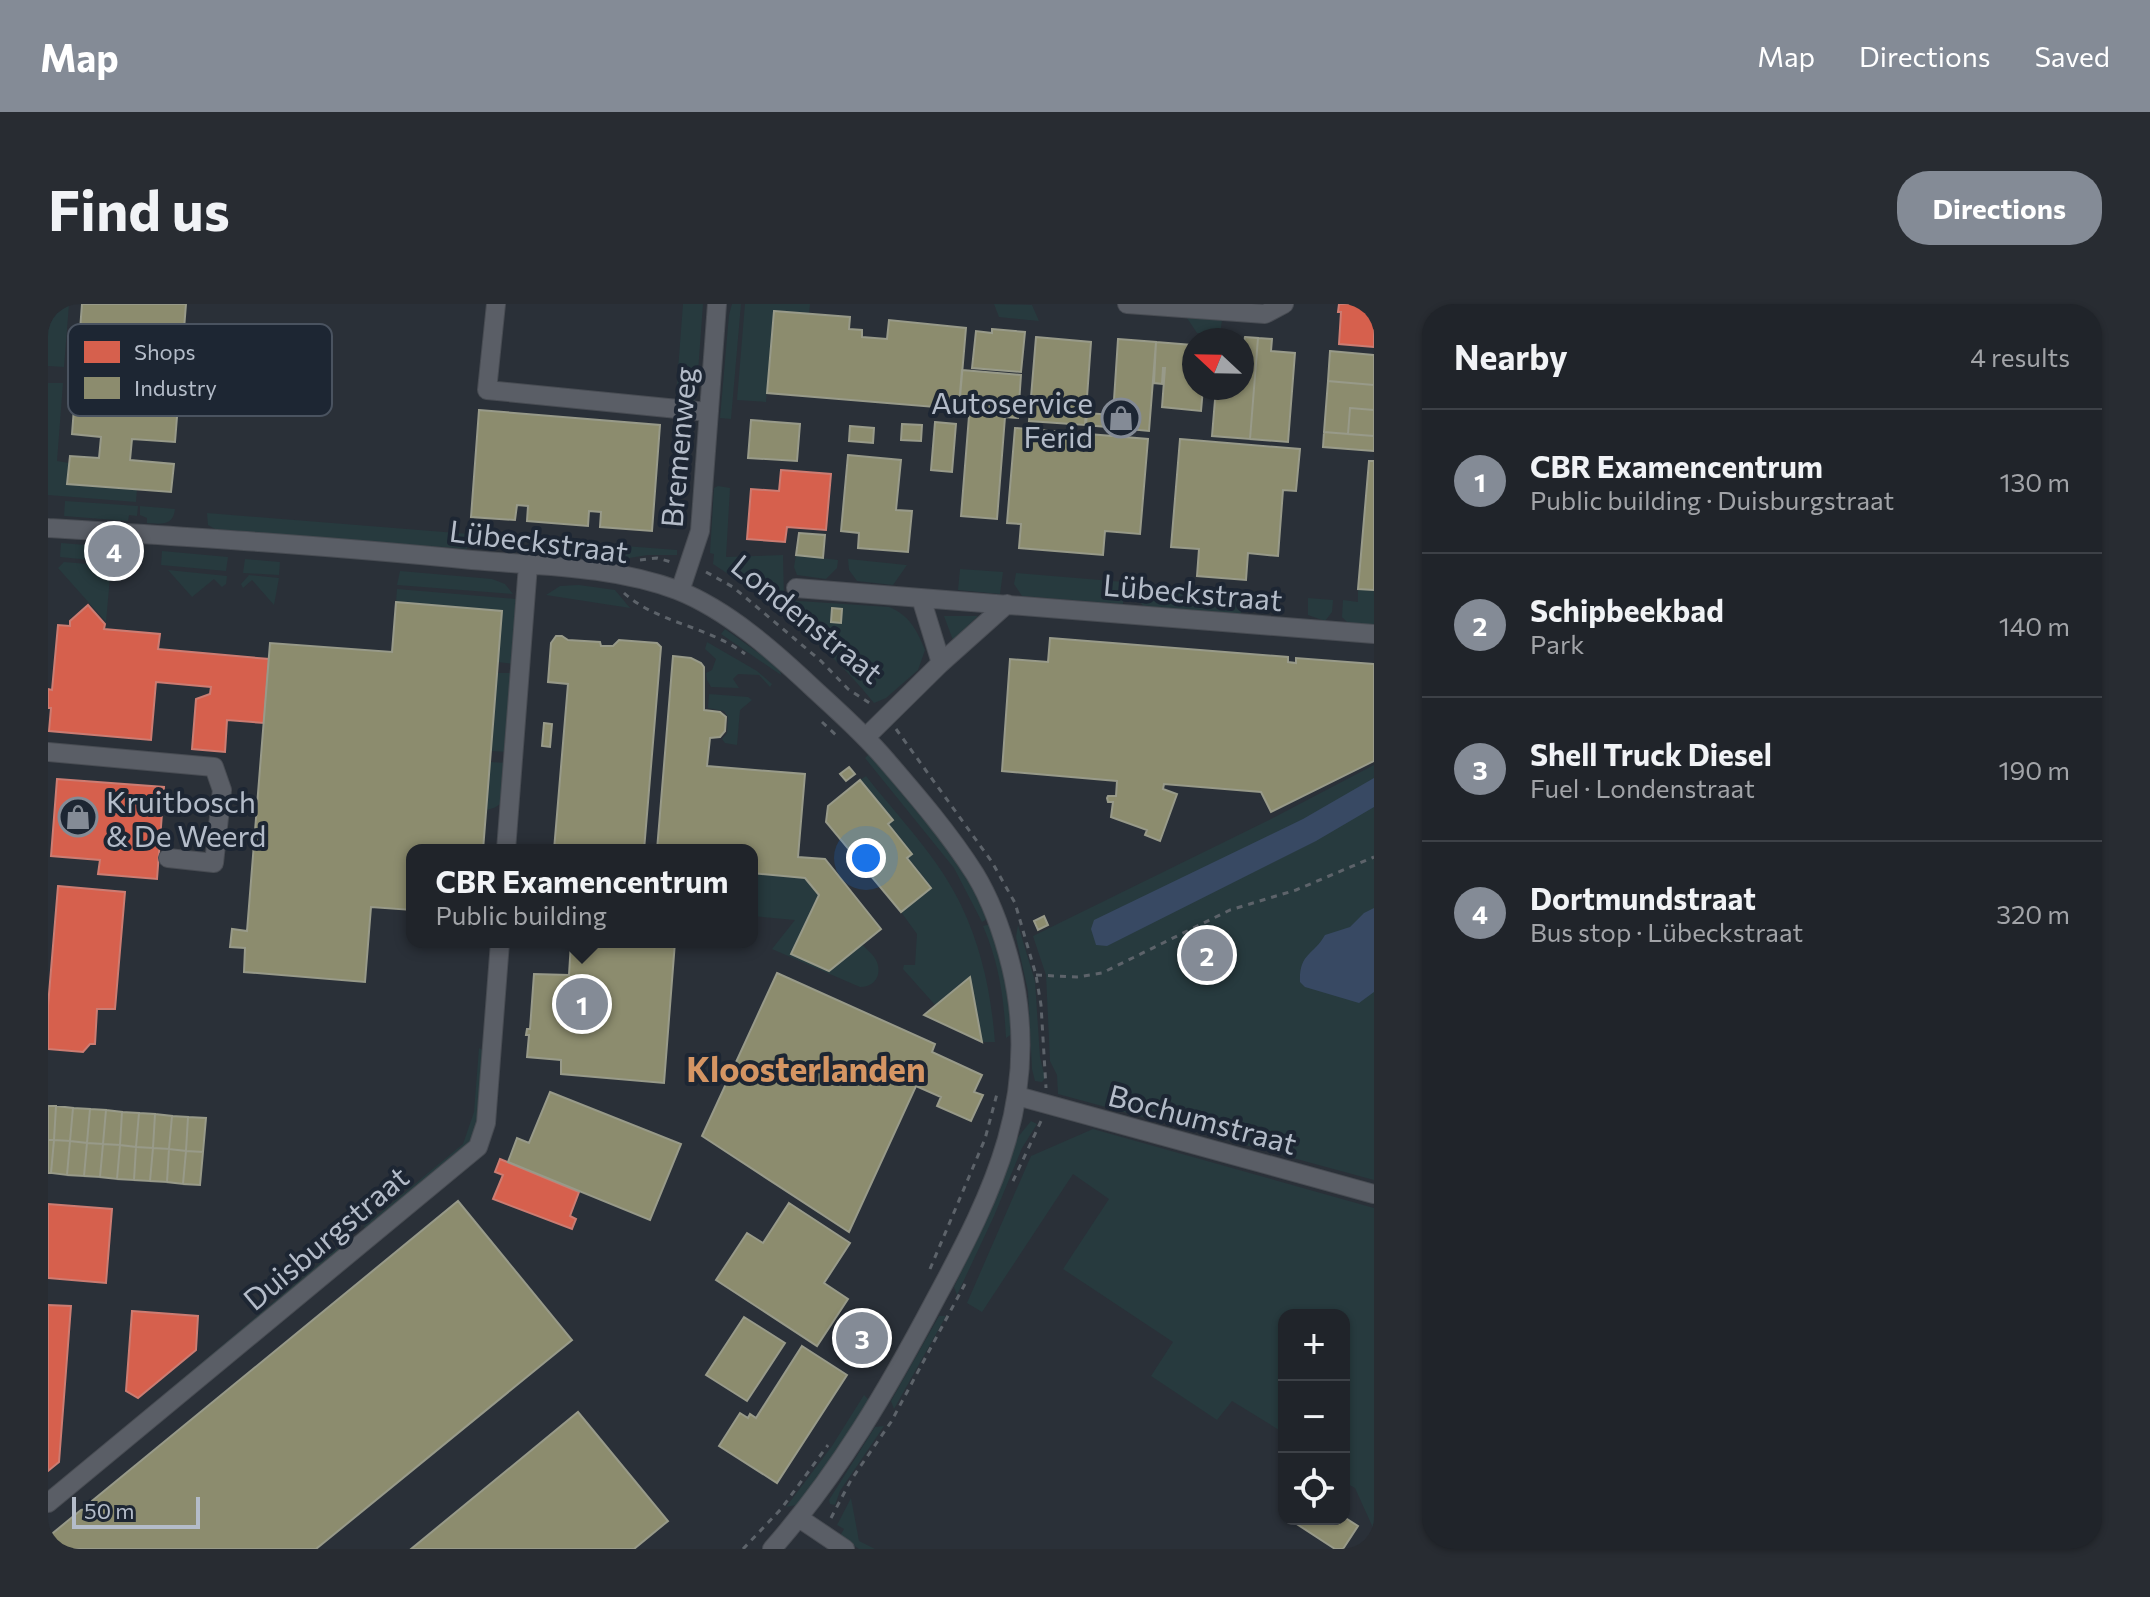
<!DOCTYPE html>
<meta charset="utf-8">
<style>
body{margin:0;font-family:Commissioner,sans-serif;background:#282c32;color:#f1f3f6}
.controls{position:absolute;right:24px;bottom:24px;display:grid;overflow:hidden;border-radius:16px;box-shadow:0 2px 6px #0004}
.controls button{width:72px;height:72px;display:grid;place-items:center;padding:0;border:0;border-bottom:2px solid #3d4147;background:#20242a;color:#f1f3f6;font:40px sans-serif}
.compass{position:absolute;left:1134px;top:24px;width:72px;height:72px;border-radius:50%;background:#20242a;box-shadow:0 2px 6px #0004;rotate:292deg}
.scale{position:absolute;left:24px;bottom:20px;width:128px;box-sizing:border-box;padding-left:8px;border:4px solid #b4bcc9;border-top:0;font-size:22px;line-height:28px;white-space:nowrap;color:#b4bcc9;-webkit-text-stroke:6px #1d2633;paint-order:stroke}
.you{position:absolute;left:818px;top:554px;width:28px;height:28px;margin:-20px;border:6px solid #fff;border-radius:50%;background:#1a73e8;box-shadow:0 0 0 12px #1a73e833}
.badge{display:grid;place-items:center;width:52px;height:52px;border-radius:50%;background:#848b96;color:#fff;font-size:26px;font-weight:700}
.pin{position:absolute;translate:-50% -50%;border:4px solid #fff;box-shadow:0 2px 8px #0006}
.popup{position:absolute;left:358px;top:540px;width:352px;height:104px;box-sizing:border-box;display:grid;place-content:center;border-radius:16px;background:#20242a;filter:drop-shadow(0 2px 6px #0005);font-size:26px;white-space:nowrap;color:#a2a4a8}
.popup b{font-size:30px;color:#f1f3f6}
.popup::after{content:'';position:absolute;left:50%;top:100%;margin-left:-16px;border:16px solid transparent;border-top-color:#20242a}
.list{margin:0;padding:0;list-style:none}
h2{display:flex;justify-content:space-between;align-items:center;height:104px;margin:0;padding:0 32px;font-size:34px}
h2 small{font-size:26px;font-weight:400;color:#a2a4a8}
.list li{display:grid;grid-template-columns:52px 1fr auto;gap:24px;align-items:center;box-sizing:border-box;height:144px;padding:0 32px;border-top:2px solid #3d4147}
.list b{display:block;font-size:30px;white-space:nowrap}
.list p{margin:0;font-size:26px;white-space:nowrap;color:#a2a4a8}
.list em{font-size:26px;font-style:normal;color:#a2a4a8}
.icon{flex:none;width:44px;height:44px;fill:none;stroke:currentColor;stroke-width:2;stroke-linecap:round;stroke-linejoin:round}
.map{position:relative;flex:none;width:1326px;height:1245px;overflow:hidden;border-radius:32px}
header{display:flex;align-items:center;gap:48px;box-sizing:border-box;height:112px;padding:0 40px;background:#848b96;color:#fff}
header strong{font-size:38px}
nav{display:flex;gap:44px;margin-inline-start:auto;font-size:28px}
.intro{display:flex;align-items:center;justify-content:space-between;box-sizing:border-box;height:192px;padding:0 48px}
h1{margin:0;font-size:56px}
.button{padding:20px 36px;border-radius:32px;background:#848b96;color:#fff;font-size:28px;font-weight:700}
main{display:flex;gap:48px;padding:0 48px}
aside{flex:1;background:#20242a;border-radius:32px;box-shadow:0 2px 6px #0004}
.map>svg:first-child{display:block}
</style>
<header>
<strong>Map</strong>
<nav><a>Map</a><a>Directions</a><a>Saved</a></nav>
</header>
<div class="intro"><h1>Find us</h1><a class="button">Directions</a></div>
<main>
<div class="map">
<svg width="1326" height="1245" viewBox="0 0 1326 1245">
<rect width="100%" height="100%" fill="#2a3038"/>
<!-- green -->
<path fill="#273a3e" d="M0 0H21L16 63 0 62Z
M635 0H655L650 68 630 66Z
M684 0H693L683 115 672 114 681 11Z
M697 0H762L761 10 726 7 718 98 689 96Z
M946 0 984 1 991 17 951 13Z
M1139 14 1174 16 1172 31 1149 29Z
M630 70 649 72 647 97 628 95Z
M0 79H15L9 157 21 159 20 180 89 185 88 198 0 191Z
M633 121 645 122 642 160 630 159Z
M670 182 682 184 678 253 735 251 736 296 841 303C861 311 869 326 877 346L870 366 838 394 826 399C781 343 725 299 665 260L666 250 662 249 666 184Z
M17 197 90 202 89 212 81 211 80 217 16 212Z
M92 202 127 205C125 222 114 220 99 219V214L92 211Z
M159 209 421 230 419 245 167 225 160 221Z
M13 239 37 241V248L57 250 61 243 74 245 73 259 12 253Z
M577 242 629 246V251H600L575 255Z
M114 247 180 253 178 267 113 261Z
M748 251 790 256 789 264 778 275 749 271 746 263Z
M197 255 232 258 231 271 195 269Z
M800 255 858 261H859L845 281 809 277 801 266Z
M16 258 63 262 58 318 10 264Z
M912 265 955 268 952 290 910 286Z
M120 266 179 272 178 280 174 283 166 275 144 293Z
M352 267 444 275 457 280 465 290 349 281Z
M968 269 1076 278 1075 300 974 292 966 280Z
M201 271 231 274 226 301 204 276 195 284 193 280Z
M1088 279 1197 289 1195 306 1192 310 1095 302 1087 290Z
M531 281 567 286 582 304 498 291 512 282Z
M349 285 468 295 467 360 450 358 454 307 348 298Z
M1310 285 1326 286V321L1300 319 1294 313 1295 296 1310 298Z
M1260 294 1285 296 1284 308 1277 317 1260 311Z
M896 312H930L905 336Z
M677 325 732 364 733 371 673 330Z
M659 338 709 367 724 380 722 383 711 371 690 370 685 375 691 384 663 383 659 376 658 369 664 366 668 355 657 345Z
M449 369H465L461 448 443 447Z
M661 390 700 393 704 396 692 406 689 441 677 439 674 435 679 429 680 413 676 407 660 404Z
M823 448 914 563 941 614 934 618 906 564 817 454Z
M442 458 459 459C457 480 464 502 438 506Z
M1326 461V876L1010 790 1009 771 1002 757 998 671 985 632 1221 516Z
M818 472C850 513 891 554 913 601 934 645 943 689 947 738H934L922 674 888 702 855 665 856 661H867L869 630 853 608 883 583 859 554 840 520 845 515 812 476Z
M704 569 757 574 771 591 744 650 781 667 814 640C818 645 825 650 828 656 835 670 827 683 812 683L724 645 747 616 704 612Z
M942 620 963 694 965 729 958 734C956 694 951 659 935 622Z
M970 621 987 677 992 753 997 774 994 778 987 777 984 765 980 687 968 633Z
M431 744 436 747 429 825 423 840 321 925 315 923 415 840 426 808Z
M983 817 989 820 974 844 946 912 909 991 906 983 932 929 970 833Z
M1045 825 1326 904V1226L1307 1184 1296 1178V1011H1236V1129L1184 1097 1169 1116 1103 1072 1125 1038 1015 965 1061 895 1025 870 934 1008 919 999 983 852Z
M298 937 296 945 125 1087H120Z
M891 1012H898L846 1105 843 1097Z
M816 1091 821 1096 786 1151 749 1201 738 1203 784 1142Z
M836 1122 792 1187 787 1201 782 1200 781 1196 827 1123Z
M803 1194 811 1237 827 1245H811L792 1232 796 1225 789 1221Z"/>
<!-- water -->
<path fill="#384963" d="M1326 474V503L1268 537 1059 642 1048 641 1043 625 1046 616 1255 515Z
M1326 604V688L1311 699 1257 683 1252 678C1251 649 1265 652 1277 631L1302 623 1316 609Z"/>
<!-- shops -->
<path fill="#d6604d" stroke="#cc7c72" stroke-width="2" d="M1291 0H1326V43L1291 40 1293 8H1290Z
M733 166 783 170 778 226 739 223 737 238 699 235 703 185 731 187Z
M40 301 57 320 56 325 112 330 110 345 221 355 216 419 179 416 177 448 144 445 148 395 162 390 163 383 108 378 103 436 1 427 3 404H0V385L4 386 10 321 22 322V317Z
M9 475 116 483 109 575 50 570 52 556 3 552Z
M10 582 77 588 67 705H49L47 740H42L35 748 0 745V702Z
M452 855 531 888 522 912 528 915 524 925 445 895 455 871 447 868Z
M0 900 64 905 58 979 0 974Z
M0 1001 23 1002 11 1158 0 1167Z
M84 1007 150 1012 148 1046 90 1094 78 1087Z"/>
<!-- industry -->
<path fill="#8c8c6e" stroke="#989a89" stroke-width="2" d="M34 0H138L127 138 84 135 82 156 126 160 123 188 19 180 22 152 51 154 53 133 24 130Z
M726 7 802 13 801 25 814 26V33L839 35 841 16 918 24 911 105 719 89Z
M944 25 977 28 973 68 924 64 928 27 944 29Z
M988 33 1043 38 1037 121 981 117Z
M1197 33 1210 34 1202 135 1164 132 1168 84H1194V45Z
M1210 34 1224 35 1223 47 1247 49 1240 138 1202 135Z
M1070 35 1108 38 1101 127 1038 121 1039 109 1065 111Z
M1108 38 1144 41 1142 66H1146V84H1155L1153 107 1114 103 1117 64H1115L1114 80 1106 79Z
M1282 47 1326 51V81L1280 77Z
M914 66 973 71 970 114 957 113 949 215 913 212 921 112 910 111Z
M1280 77 1326 81V106L1302 104 1300 130 1276 128Z
M1302 104 1326 106V132L1300 130Z
M431 106 612 121 604 227 552 223 553 208 541 207 540 222 479 217 480 202 469 201 467 216 423 213Z
M703 116 752 120 749 157 700 154Z
M887 118 908 120 904 168 883 166Z
M854 120 874 121 873 137 853 136Z
M802 122 826 124 825 139 801 137Z
M967 124 1100 135 1092 230 1057 227 1055 251 971 244 973 220 959 219Z
M1276 128 1326 132V147L1275 143Z
M1132 135 1252 145 1248 187 1235 186 1230 252 1200 249 1198 276 1149 272 1151 245 1123 243Z
M800 151 853 156 848 206 864 207 860 248 810 244 811 229 793 227Z
M1321 157H1326V286L1310 285Z
M751 229 777 231 775 254 748 251Z
M348 298 454 307 435 546H364V606L323 603 317 678 196 668 197 644 182 643 184 625 199 627 222 339 344 348Z
M784 304 794 305 793 319 783 318Z
M514 332 520 336 552 338 553 342H565L571 336 609 339 613 343 596 546H506L520 380 500 378 503 339 508 332Z
M1002 334 1240 353V358L1248 359V354L1326 360V457L1223 508 1213 488 1116 480 1115 485 1129 490 1112 537 1097 531 1099 526 1063 513 1065 498H1060L1059 494 1060 492H1068L1069 477 954 467 962 355 1000 358Z
M625 352 643 354 653 359 656 363V406L672 408 678 413 677 427 672 433 662 434 659 462 757 470 750 553 777 555 833 625 781 667 743 650 771 591 757 574 704 569V546H609Z
M496 419 504 420 502 443 494 442Z
M801 463 807 470 798 477 792 470Z
M812 476 845 516 840 520 864 550 859 554 883 584 853 608 778 518 780 502Z
M996 612 1000 621 990 626 986 617Z
M523 638H627L616 779 513 770V756L479 753 481 731H478L479 725H482L486 670 521 671Z
M729 669 887 740 884 748 934 771 926 788 935 791 923 817 889 802 893 793 868 782 801 928 654 832Z
M922 673 934 738 876 711Z
M502 788 633 840 602 916 460 858 469 834 481 839Z
M0 802H8L6 836H0Z
M8 802 25 804 22 837 6 836Z
M25 804 42 805 39 839 22 837Z
M42 805 58 806 55 840 39 839Z
M58 806 74 808 72 841 55 840Z
M74 808 91 809 88 843 72 841Z
M91 809 107 810 105 844 88 843Z
M107 810 124 812 121 845 105 844Z
M124 812 140 813 138 847 121 845Z
M140 813 158 814 155 848 138 847Z
M0 836H6L3 869H0Z
M6 836 22 837 19 871 3 869Z
M22 837 39 839 36 872 19 871Z
M39 839 55 840 52 873 36 872Z
M55 840 72 841 69 875 52 873Z
M72 841 88 843 86 876 69 875Z
M88 843 105 844 102 877 86 876Z
M105 844 121 845 119 878 102 877Z
M121 845 138 847 135 880 119 878Z
M138 847 155 848 152 881 135 880Z
M410 897 524 1036 268 1245H0V1233Z
M741 899 802 939 776 979 800 995 769 1042 668 976 699 929 715 939Z
M696 1013 737 1039 699 1097 658 1071Z
M754 1042 799 1071 729 1179 671 1142 692 1109 700 1114 702 1110 708 1114Z
M530 1108 620 1217 586 1245H363Z
M1296 1213 1310 1222 1295 1245H1287L1241 1215Z"/>
<g fill="none" stroke-linecap="round" stroke-linejoin="round">
<defs>
<path id="minor" d="M448 0 439 86 660 108
M1079 0 1217 10 1236 0
M0 224C141 233 283 242 424 256 492 262 564 262 629 286 680 306 728 349 767 386 792 409 816 430 838 456 869 492 901 529 927 570 944 598 955 630 963 662 994 790 946 887 887 996 840 1085 791 1169 724 1245
M748 284 1326 330
M632 287 652 227 669 0
M873 294 893 359
M818 433 893 359 959 300
M0 448 166 463 174 486 166 559 120 554
M458 546 480 261
M969 792 1326 890
M0 1199 430 843 438 819 452 638
M751 1214 797 1245"/>
</defs>
<!-- minor casing -->
<use href="#minor" stroke="#484c53" stroke-width="20"/>
<!-- path -->
<path stroke="#5d636a" stroke-width="3" stroke-dasharray="6 6" stroke-linecap="butt" d="M592 256 609 254 623 258
M658 268 685 283 773 357 800 385 826 402
M576 289C609 319 660 322 697 350
M774 418 789 432
M848 425 944 558 967 599 988 671 993 701 998 784
M988 671 1029 673 1054 669 1182 606 1248 586 1326 553
M965 877 994 815
M882 965 937 835 950 786
M783 1214 803 1176 843 1118 918 978
M695 1245 733 1205 780 1141"/>
<!-- minor -->
<use href="#minor" stroke="#5a5e66" stroke-width="18"/>
</g>
<!-- icons -->
<defs>
<symbol id="shop-ring" viewBox="-11 -11 22 22"><circle r="9.5" fill="#1d2633" stroke="#848b96" stroke-width="1.5"/><path d="M-5-2.5h2.3a2.7 3.5 0 0 1 5.4 0H5L5.5 6h-11ZM-1.5-2.5h3a1.5 2.3 0 0 0-3 0Z" fill="#848b96"/></symbol>
</defs>
<g fill-rule="evenodd">
<use href="#shop-ring" x="1051" y="92" width="44" height="44"/>
<use href="#shop-ring" x="8" y="491" width="44" height="44"/>
</g>
<g text-anchor="middle" dominant-baseline="central" stroke-width="8" stroke-linejoin="round" paint-order="stroke">
<!-- poi labels -->
<g font-size="30" fill="#b4bcc9" stroke="#1d2633" text-anchor="end">
<text x="1045" y="97">Autoservice<tspan x="1045" dy="34">Ferid</tspan></text>
<text x="58" y="496" text-anchor="start">Kruitbosch<tspan x="58" dy="34">&amp; De Weerd</tspan></text>
</g>
<!-- street labels -->
<g font-size="30" fill="#b4bcc9" stroke="#1d2633">
<text transform="translate(629 143) rotate(-85)">Bremenweg</text>
<text transform="translate(491 236) rotate(7)">Lübeckstraat</text>
<text transform="translate(1145 287) rotate(5)">Lübeckstraat</text>
<text transform="translate(760 314) rotate(39)">Londenstraat</text>
<text transform="translate(1155 814) rotate(15)">Bochumstraat</text>
<text transform="translate(277 933) rotate(-40)">Duisburgstraat</text>
</g>
<!-- quarter labels -->
<g font-size="34" font-weight="bold" fill="#d59563" stroke="#1d2633">
<text x="758" y="764">Kloosterlanden</text>
</g>
</g>
<!-- legend -->
<rect x="20" y="20" width="264" height="92" rx="12" fill="#1d2633" stroke="#4a5360" stroke-width="2"/>
<rect x="36" y="37" width="36" height="22" fill="#d6604d"/>
<rect x="36" y="73" width="36" height="22" fill="#8c8c6e"/>
<g font-size="22" fill="#b4bcc9">
<text x="86" y="56">Shops</text>
<text x="86" y="92">Industry</text>
</g>
</svg>
<div class="controls">
<button>+</button>
<button>−</button>
<button><svg class="icon" aria-label="locate" viewBox="0 0 24 24"><circle cx="12" cy="12" r="6"/><path d="M12 2v4M12 18v4M2 12h4M18 12h4"/></svg></button>
</div>
<svg class="compass" viewBox="-18 -18 36 36"><path d="M0-13l5 13h-10z" fill="#e53935"/><path d="M0 13l5-13h-10z" fill="#a2a4a8"/></svg>
<div class="scale">50 m</div>
<div class="you"></div>
<div class="pin badge" style="left:534px;top:700px">1</div>
<div class="popup"><b>CBR Examencentrum</b>Public building</div>
<div class="pin badge" style="left:1159px;top:651px">2</div>
<div class="pin badge" style="left:814px;top:1034px">3</div>
<div class="pin badge" style="left:66px;top:247px">4</div>
</div>
<aside>
<h2>Nearby<small>4 results</small></h2>
<ul class="list">
<li><span class="badge">1</span><div><b>CBR Examencentrum</b><p>Public building · Duisburgstraat</p></div><em>130 m</em></li>
<li><span class="badge">2</span><div><b>Schipbeekbad</b><p>Park</p></div><em>140 m</em></li>
<li><span class="badge">3</span><div><b>Shell Truck Diesel</b><p>Fuel · Londenstraat</p></div><em>190 m</em></li>
<li><span class="badge">4</span><div><b>Dortmundstraat</b><p>Bus stop · Lübeckstraat</p></div><em>320 m</em></li>
</ul>
</aside>
</main>
